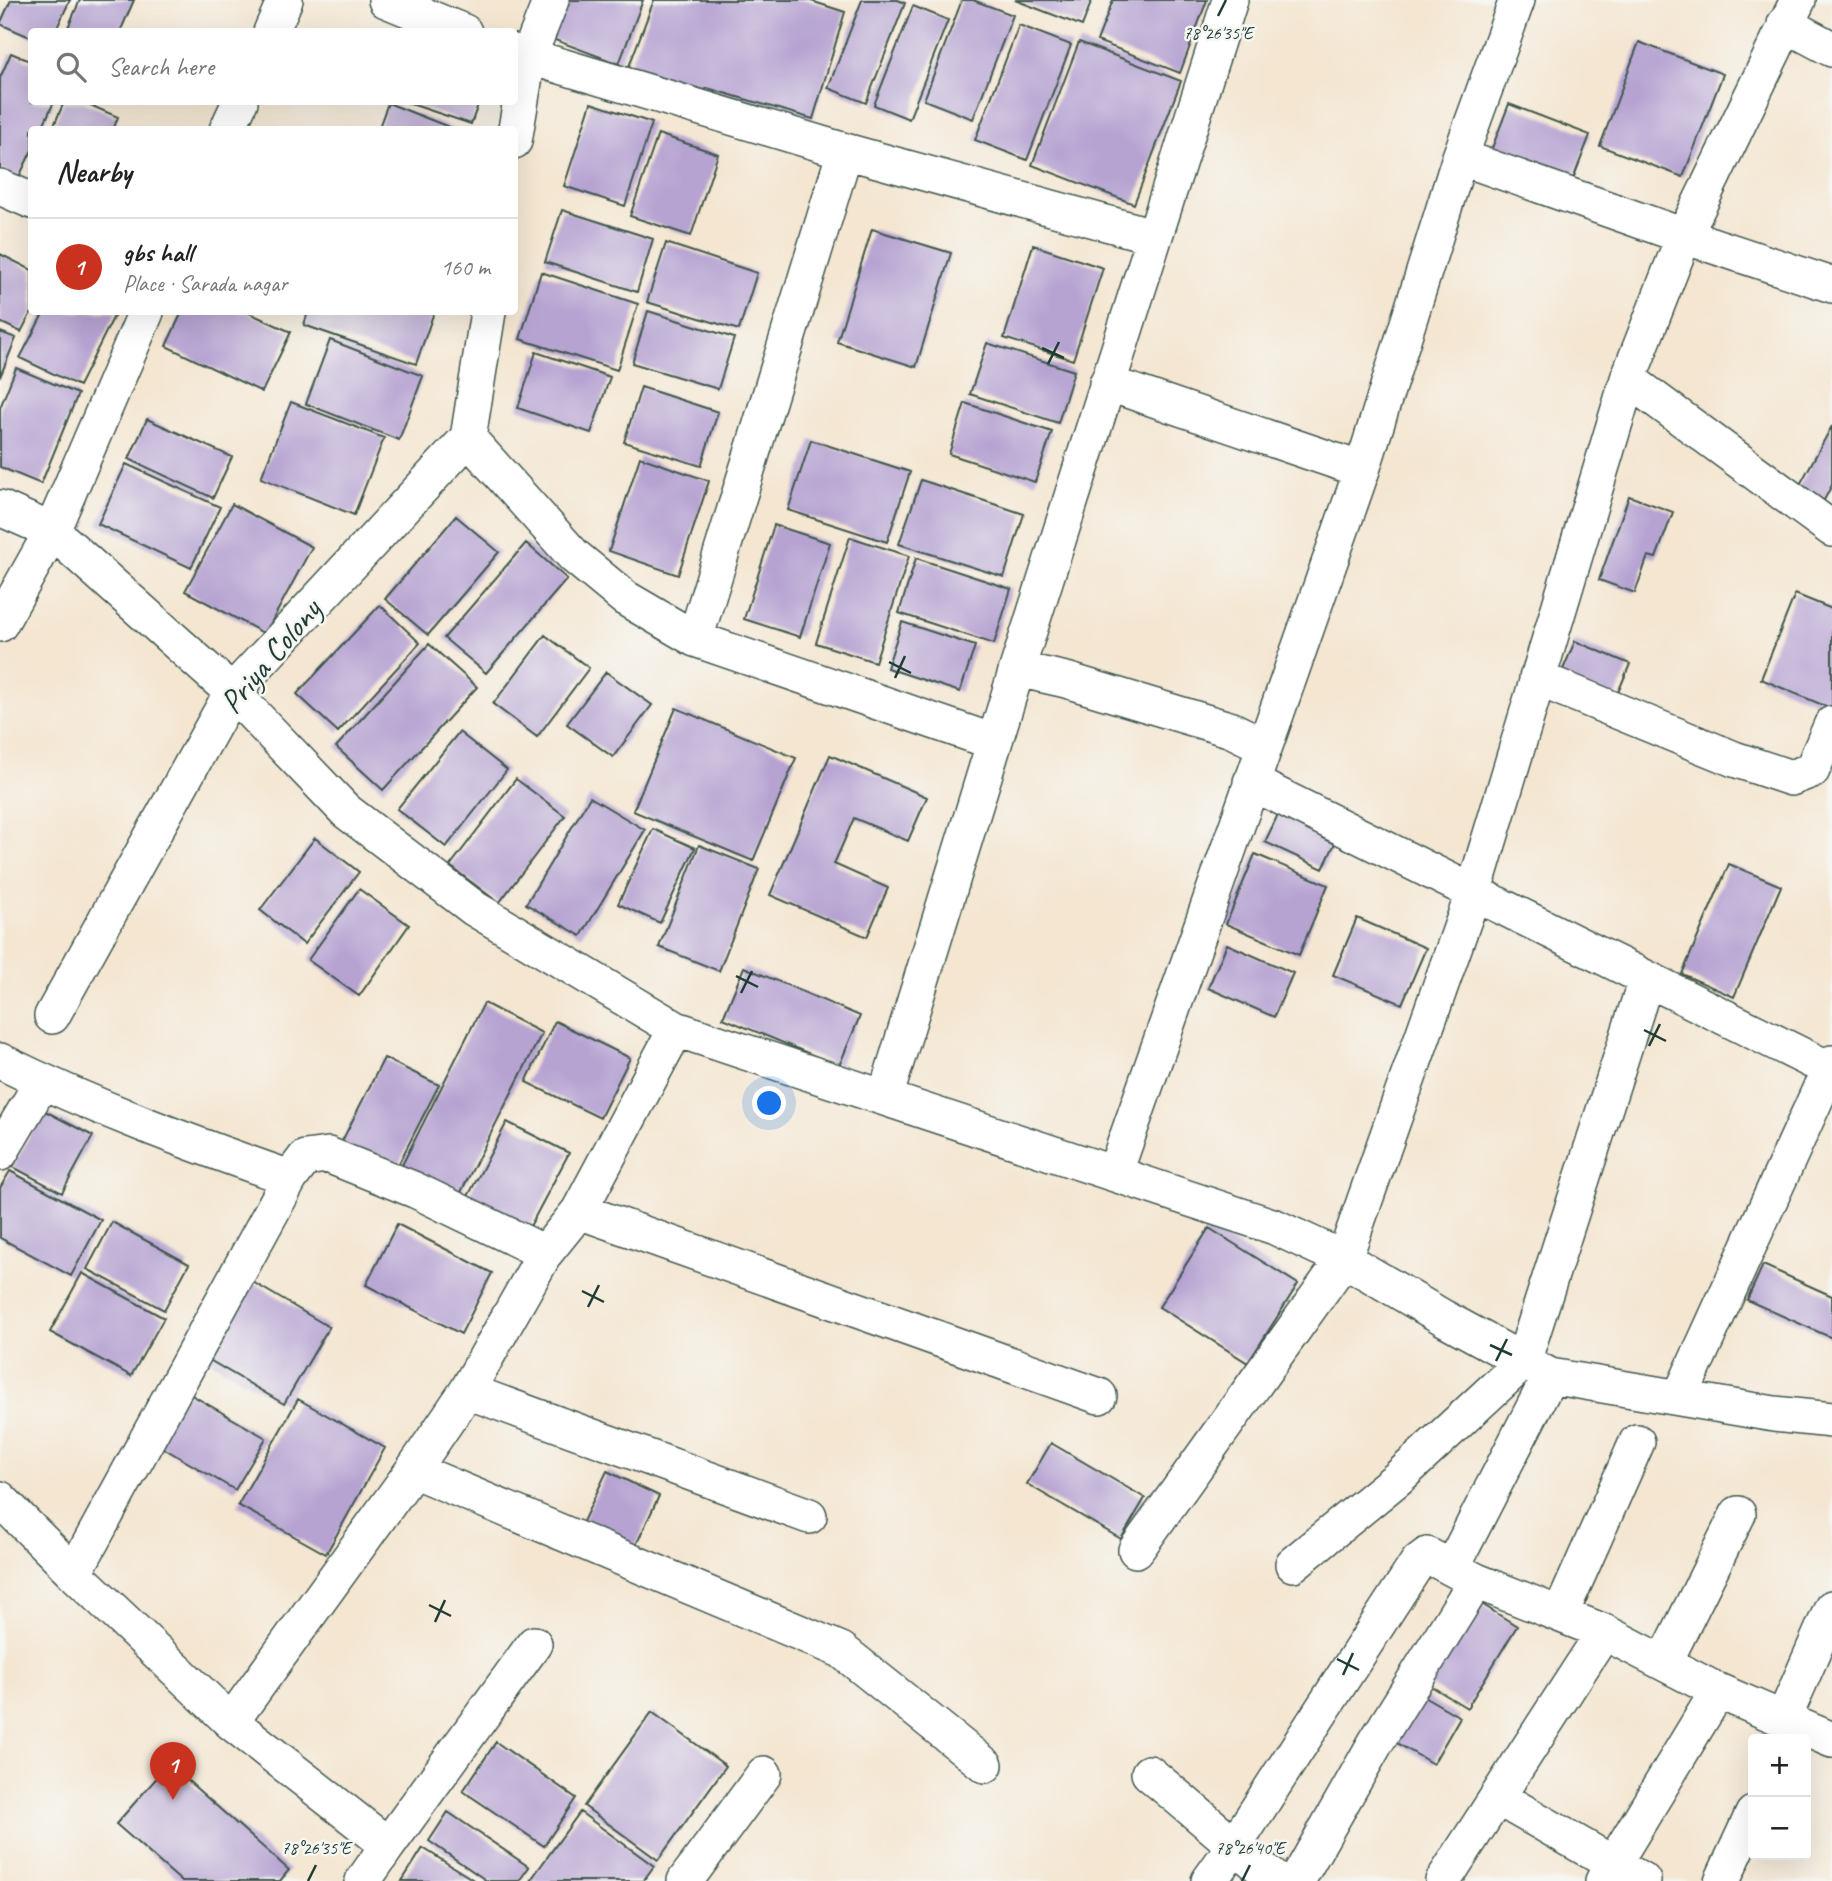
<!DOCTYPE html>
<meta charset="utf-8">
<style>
body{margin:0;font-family:Caveat,sans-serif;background:#f6f6f6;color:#222}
.controls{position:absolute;right:21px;bottom:21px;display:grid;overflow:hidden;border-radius:7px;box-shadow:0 7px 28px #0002}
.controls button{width:63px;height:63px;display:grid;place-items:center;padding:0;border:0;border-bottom:2px solid #e0e0e0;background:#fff;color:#222;font:35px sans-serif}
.you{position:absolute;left:770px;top:1104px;width:24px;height:24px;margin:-18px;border:5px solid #fff;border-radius:50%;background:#1a73e8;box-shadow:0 0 0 10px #1a73e833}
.badge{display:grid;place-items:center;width:46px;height:46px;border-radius:50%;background:#c8321e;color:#fff;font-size:23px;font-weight:700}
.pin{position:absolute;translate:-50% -58px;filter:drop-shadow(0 2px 4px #0008)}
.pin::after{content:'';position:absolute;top:37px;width:24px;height:21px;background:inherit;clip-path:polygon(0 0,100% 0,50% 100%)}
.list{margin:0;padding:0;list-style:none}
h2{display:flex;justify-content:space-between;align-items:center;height:91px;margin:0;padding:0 28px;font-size:30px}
h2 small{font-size:23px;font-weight:400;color:#767676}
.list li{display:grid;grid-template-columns:46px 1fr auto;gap:21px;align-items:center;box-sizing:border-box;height:98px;padding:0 28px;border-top:2px solid #e0e0e0}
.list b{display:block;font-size:26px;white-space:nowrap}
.list p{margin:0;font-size:23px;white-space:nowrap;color:#767676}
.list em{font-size:23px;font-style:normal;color:#767676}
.icon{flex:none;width:38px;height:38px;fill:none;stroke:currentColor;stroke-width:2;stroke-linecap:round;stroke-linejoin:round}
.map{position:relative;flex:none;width:1832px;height:1881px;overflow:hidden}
.search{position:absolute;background:#fff;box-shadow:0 7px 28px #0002;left:28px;top:28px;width:490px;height:77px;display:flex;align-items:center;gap:18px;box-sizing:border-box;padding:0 24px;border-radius:7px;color:#767676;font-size:26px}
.panel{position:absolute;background:#fff;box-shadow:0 7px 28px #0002;left:28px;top:126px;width:490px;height:189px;border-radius:7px}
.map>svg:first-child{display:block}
</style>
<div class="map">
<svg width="1832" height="1881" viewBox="0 0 1832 1881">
<rect width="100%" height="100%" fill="#f6f6f2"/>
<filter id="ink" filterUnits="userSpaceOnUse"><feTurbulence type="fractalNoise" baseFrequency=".0143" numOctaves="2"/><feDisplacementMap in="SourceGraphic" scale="14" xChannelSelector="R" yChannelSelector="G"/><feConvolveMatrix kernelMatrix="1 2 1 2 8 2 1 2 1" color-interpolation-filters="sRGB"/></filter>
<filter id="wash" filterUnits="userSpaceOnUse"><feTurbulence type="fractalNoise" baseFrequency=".00686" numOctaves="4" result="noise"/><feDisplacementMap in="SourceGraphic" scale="28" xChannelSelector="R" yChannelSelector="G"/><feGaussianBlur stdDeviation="1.57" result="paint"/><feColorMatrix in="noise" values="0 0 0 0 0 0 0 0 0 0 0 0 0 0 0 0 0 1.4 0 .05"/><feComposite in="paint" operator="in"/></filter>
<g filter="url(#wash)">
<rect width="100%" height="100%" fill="#f4e6d1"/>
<g id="blocks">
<!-- building -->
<path fill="#b6a3d2" d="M11 0H70L55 32H32V38L0 24Z
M80 0H134L120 32H66Z
M561 0H643L619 64 547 37Z
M654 0H808L845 12 813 119 707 88 701 98 628 69Z
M862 0H898L905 3 866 103 828 88Z
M962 0H973L1013 15 973 119 924 100Z
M1015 0H1092L1082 26Z
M1113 0H1207L1180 73 1097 41Z
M913 6 948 20 909 119 874 105Z
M1019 25 1071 45 1027 160 975 140Z
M1079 42 1181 81 1134 204 1032 165Z
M1639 42 1723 74 1683 177 1600 146Z
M11 53 32 62V102H54L41 130H32V150L19 177 0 169V78Z
M64 102H83L118 117 113 130H52Z
M405 102H479L471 124Z
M388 103 454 129V130H378Z
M591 103 652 123 625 206 564 186Z
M1509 104 1590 135 1570 187 1489 156Z
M658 134 718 154 691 236 630 216Z
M562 210 653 239 637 292 545 262Z
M872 229 951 253 916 367 837 342Z
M666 243 757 273 739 330 647 302Z
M1033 245 1103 268 1073 360 1004 338Z
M0 254 32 270V311L21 332 0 322Z
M541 272 638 304 617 370 520 339Z
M648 311 734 338 718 389 632 363Z
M44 312H116L79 386 20 358Z
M182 312H247L291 332 262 392 166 346Z
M308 312H434L416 364 304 325Z
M0 332 16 338 0 377Z
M330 340 423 376 399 440 306 404Z
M987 343 1074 371 1058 423 970 394Z
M536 352 610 377 591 433 518 408Z
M16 368 78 394 41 484 0 467V408Z
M641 387 718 412 701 466 624 442Z
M291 402 384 438 354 515 261 478Z
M965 403 1052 432 1035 482 949 454Z
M147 419 232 457 213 498 129 459Z
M1832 426V485L1822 504 1797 490Z
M811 440 910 472 887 542 788 510Z
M640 457 709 481 678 575 609 551Z
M126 464 220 507 191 568 98 524Z
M921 480 1024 514 1004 577 899 544Z
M1629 496 1673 512 1656 558 1648 556 1635 593 1599 580Z
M232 504 312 547 265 634 185 591Z
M456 516 499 552 428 635 385 599Z
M774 525 830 543 800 637 744 619Z
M850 537 909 556 875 662 816 643Z
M526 543 567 579 486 673 444 638Z
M916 558 1011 589 994 644 899 613Z
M1795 594 1832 609V709L1761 679Z
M380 605 420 643 338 732 297 694Z
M902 622 975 646 960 692 887 668Z
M545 635 589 668 537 737 493 704Z
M1575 641 1630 664 1614 702 1559 679Z
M429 644 477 687 383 790 336 747Z
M606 672 652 705 613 757 567 724Z
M676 708 796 758 753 861 633 811Z
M459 732 507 770 446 847 397 809Z
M830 755 927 797 908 841 854 818 834 864 888 888 867 937 770 895Z
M516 779 565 816 499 903 450 866Z
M590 797 645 830 581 936 526 904Z
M1280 810 1338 837 1323 869 1265 842Z
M653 829 695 848 660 923 618 904Z
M315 838 359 872 304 944 260 910Z
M699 845 759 869 719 971 659 947Z
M1255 854 1328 885 1299 955 1226 924Z
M1729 864 1781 886 1734 997 1682 974Z
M359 889 409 925 359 996 308 960Z
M1357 918 1426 948 1402 1004 1333 975Z
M1227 944 1293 973 1274 1017 1208 988Z
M744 967 860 1016 839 1066 723 1018Z
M484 1003 542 1033 458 1198 400 1169Z
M555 1021 630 1058 600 1118 526 1082Z
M384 1058 439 1085 394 1173 340 1145Z
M43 1110 93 1136 62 1193 13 1167Z
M507 1122 569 1153 527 1232 466 1200Z
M10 1171 101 1220 71 1276 0 1238V1188Z
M112 1222 189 1264 164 1310 87 1269Z
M397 1224 492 1273 461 1334 366 1285Z
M1209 1228 1298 1284 1248 1363 1159 1307Z
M1763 1265 1832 1296V1338L1747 1300Z
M82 1273 164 1318 131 1376 50 1332Z
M251 1281 329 1327 284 1404 206 1358Z
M183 1390 266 1438 235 1490 153 1442Z
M298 1399 385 1448 326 1554 238 1505Z
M1051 1443 1145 1498 1121 1539 1027 1484Z
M607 1471 659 1496 630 1558 578 1532Z
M1472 1598 1517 1626 1467 1708 1421 1680Z
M1415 1691 1460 1717 1433 1764 1388 1738Z
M652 1712 726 1766 658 1860 584 1806Z
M496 1742 576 1798 544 1846 463 1791Z
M169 1764 289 1870 280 1881H181L116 1824Z
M448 1812 529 1867 519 1881H487L429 1841Z
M580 1812 654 1866 643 1881H530Z
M423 1848 475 1881H402Z"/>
</g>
</g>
<g filter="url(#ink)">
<use href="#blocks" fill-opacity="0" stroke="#3f564c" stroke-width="2"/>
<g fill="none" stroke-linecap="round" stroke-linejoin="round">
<defs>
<path id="street" d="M386 0 464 32
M1785 24 1832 49
M271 32 285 0
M514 52 845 151 1153 236
M227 130 240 102
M514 141 528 58 551 0
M1460 157 1684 236 1832 285
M0 187 32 201
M1628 379 1832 529
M1107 383 1362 470
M468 438 574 556 625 598 695 639 994 742
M0 508 52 531 232 692 346 811 475 909 676 1029 1275 1227 1344 1259 1444 1318 1550 1376 1774 1414 1832 1420
M0 624 52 531 146 312
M695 639 845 151
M1017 669 1066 680 1232 730 1264 746
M1537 678 1734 759 1791 778 1812 770 1832 724
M1251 782 1829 1069
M52 1016 232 692 468 438 488 312
M0 1061C93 1107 192 1144 290 1178
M885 1098 1017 669 1230 0
M0 1153 42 1082
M1115 1172 1362 470 1460 157 1517 0
M579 1211 1099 1396
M467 1391 809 1516
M1680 1397 1832 1063
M413 1470 841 1650 985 1765
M0 1499 74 1573 231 1722 388 1845 363 1881
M1136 1550 1344 1259 1473 894 1628 379 1684 236 1798 0
M1293 1564 1398 1478 1523 1362 1646 980
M1452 1567 1550 1376
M74 1573 290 1178 305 1158 328 1155 415 1190 545 1253
M1561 1613 1637 1442
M1664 1663 1738 1514
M1783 1720 1832 1608
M231 1722 413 1470 467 1391 545 1253 579 1211 676 1029
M1149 1773 1277 1881
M1497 1797 1643 1881
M388 1845 534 1644
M685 1881 764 1774
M1209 1881 1234 1846 1418 1562 1427 1555 1476 1581 1604 1632 1718 1691 1832 1740
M1297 1881 1376 1742 1476 1581
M1443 1881 1604 1632
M1603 1881 1718 1691
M1722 1881 1753 1814"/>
</defs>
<!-- street casing -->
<use href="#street" stroke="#3f564c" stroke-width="38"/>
<!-- street -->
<use href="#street" stroke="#fff" stroke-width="35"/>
</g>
</g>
<!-- ticks -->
<path fill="none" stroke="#1f3d34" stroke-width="2.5" d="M1218 16 1226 0M1042 348 1064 358M1048 364 1059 342M889 662 911 673M895 678 905 656M736 976 758 987M741 993 752 971M1644 1030 1666 1041M1649 1046 1660 1024M582 1291 604 1302M588 1307 599 1285M1490 1345 1512 1355M1496 1361 1507 1339M429 1605 451 1616M435 1622 445 1600M1337 1659 1359 1670M1343 1675 1353 1653M308 1881 316 1865M1242 1881 1250 1865"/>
<g text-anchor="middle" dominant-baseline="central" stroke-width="5" stroke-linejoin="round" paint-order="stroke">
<!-- street labels -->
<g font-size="33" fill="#1f3d34" stroke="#f6f6f2">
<text transform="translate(270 656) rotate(-50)">Priya Colony</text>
</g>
</g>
<g font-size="18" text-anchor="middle" fill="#1f3d34" stroke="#f6f6f2" stroke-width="5" stroke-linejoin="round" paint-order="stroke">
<text x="1218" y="39">78°26'35"E</text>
<text x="316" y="1854">78°26'35"E</text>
<text x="1250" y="1854">78°26'40"E</text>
</g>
</svg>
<div class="controls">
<button>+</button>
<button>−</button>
</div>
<div class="you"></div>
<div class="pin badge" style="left:173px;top:1800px">1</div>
<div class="search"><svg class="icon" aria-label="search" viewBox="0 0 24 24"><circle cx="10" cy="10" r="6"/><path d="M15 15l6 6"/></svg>Search here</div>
<section class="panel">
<h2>Nearby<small></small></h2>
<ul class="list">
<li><span class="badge">1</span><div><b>gbs hall</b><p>Place · Sarada nagar</p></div><em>160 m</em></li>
</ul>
</section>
</div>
